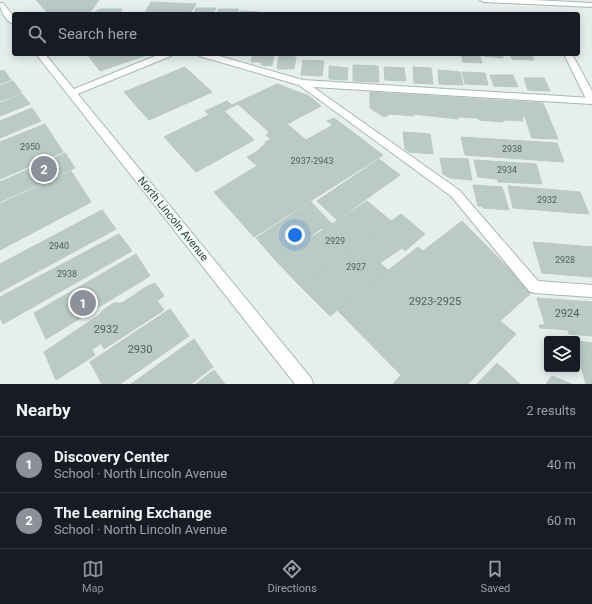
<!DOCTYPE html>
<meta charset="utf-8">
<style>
body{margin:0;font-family:Roboto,sans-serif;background:#20242c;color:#f1f3f6}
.controls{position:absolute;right:12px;bottom:12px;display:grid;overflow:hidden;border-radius:4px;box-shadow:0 2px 10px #0003}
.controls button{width:36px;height:36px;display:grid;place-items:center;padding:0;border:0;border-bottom:1px solid #363941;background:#171b24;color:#f1f3f6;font:20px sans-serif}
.you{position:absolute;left:295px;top:235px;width:14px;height:14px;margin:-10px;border:3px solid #fff;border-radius:50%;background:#1a73e8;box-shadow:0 0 0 6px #1a73e833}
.badge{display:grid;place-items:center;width:26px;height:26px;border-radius:50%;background:#8c9099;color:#fff;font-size:13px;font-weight:700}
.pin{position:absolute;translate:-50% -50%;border:2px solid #fff;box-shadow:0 1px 4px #0006}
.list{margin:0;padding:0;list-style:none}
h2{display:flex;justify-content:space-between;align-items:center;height:52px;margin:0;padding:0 16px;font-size:17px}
h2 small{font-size:13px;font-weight:400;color:#9ea1a6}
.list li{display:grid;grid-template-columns:26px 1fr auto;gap:12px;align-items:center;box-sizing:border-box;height:56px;padding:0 16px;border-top:1px solid #363941}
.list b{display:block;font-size:15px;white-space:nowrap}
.list p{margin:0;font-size:13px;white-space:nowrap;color:#9ea1a6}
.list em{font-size:13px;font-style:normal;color:#9ea1a6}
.icon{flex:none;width:22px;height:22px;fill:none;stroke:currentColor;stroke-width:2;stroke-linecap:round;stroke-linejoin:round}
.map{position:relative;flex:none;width:592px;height:384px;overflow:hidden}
.search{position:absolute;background:#171b24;box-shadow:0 2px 10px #0003;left:12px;right:12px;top:12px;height:44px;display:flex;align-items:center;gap:10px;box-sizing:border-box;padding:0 14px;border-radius:4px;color:#9ea1a6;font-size:15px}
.sheet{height:164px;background:#171b24}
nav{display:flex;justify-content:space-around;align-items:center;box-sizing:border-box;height:56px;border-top:1px solid #363941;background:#171b24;font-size:11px;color:#9ea1a6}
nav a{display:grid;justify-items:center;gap:2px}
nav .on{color:#8c9099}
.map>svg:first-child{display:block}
</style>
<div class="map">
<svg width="592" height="384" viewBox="0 0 592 384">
<rect width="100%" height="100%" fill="#e6efeb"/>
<!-- building -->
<path fill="#bbcac4" stroke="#b8c9c2" d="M36 0H99L91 11 87 12 89 14H49Z
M151 2 196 4 190 14H147L145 12Z
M196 8H216L213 14H194Z
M101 9H122L119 14H91Z
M219 9H239L237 14H216Z
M241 11 259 12V14H240Z
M87 54H150L100 71Z
M253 54H274L272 66 261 65V62H251Z
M461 54H479L482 63 463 62Z
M483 54H502L503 58 484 56Z
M510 54H531L534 60 512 59Z
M279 56 296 57 294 69H277Z
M303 60 324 61 322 76 301 75Z
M353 65 378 66 379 82 353 81Z
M329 66 348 68 347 80 329 79Z
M185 67 212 92 149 120 124 92Z
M384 67 404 68 406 81 385 80Z
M413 67 431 68 433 84 414 83Z
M4 70 11 80 0 84V71Z
M438 70 460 72 463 85 439 84Z
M462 72 485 73 488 85 465 84Z
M490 75H513L518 87 494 86Z
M524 78H544L550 91 528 90Z
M13 81 22 93 0 101V86Z
M277 84 309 96 321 106 287 124 306 140 333 125 327 121 334 118 383 155 254 237 214 192 257 166 247 157 256 152 266 143 265 142 271 139 266 135 269 132 238 104 224 111 254 140 196 172 164 137 209 115 205 111 227 101 232 105Z
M370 92 543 103 558 139 532 138 525 117 522 116 523 121 503 120V122L479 120 478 118 458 117V119L413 114 414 116 390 114 384 117 370 108Z
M22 94 30 104 0 116V103Z
M32 108 41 121 0 138V121Z
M45 124 63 152 0 179V142Z
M403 132 430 134 433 154 409 152 405 149Z
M461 137 557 143 564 162 465 155Z
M65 153 75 168 0 202V182Z
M440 158 468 159 472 180 450 178 443 174Z
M379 159 400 175 337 220 317 201Z
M474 160 536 164 542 184 498 182 497 179 478 177Z
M71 171 91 202 0 250V204Z
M473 185 502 187 509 210 483 208V206H478Z
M508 186 580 192 589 214 513 208Z
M367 201 391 221 300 286 276 261Z
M311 202 332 224 323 229H320L308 239 276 261 256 238Z
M102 210 116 229 0 292V264Z
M401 214 425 234 405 251 402 248 380 263 388 270 330 316 300 286Z
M462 221 532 292 500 321 516 334 468 384H393L401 375 337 310 418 247 423 251Z
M119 234 132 251 3 324 0 318V297Z
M533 242 592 247V277L542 273Z
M136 254 150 276 46 339 34 313Z
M155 283 164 296 157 301 164 310 104 349 101 343 92 350 95 355 56 380 44 352 99 315 103 310 114 303H122L146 287Z
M537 298 592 302V336L569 334 568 330 540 328 539 325H545Z
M170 309 189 336 120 384H102L90 362Z
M194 339 213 367 191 384H131Z
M577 341 592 343V384H586L577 353Z
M497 363 520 384H477Z
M214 370 225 384H196Z
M552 376 572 384H546Z"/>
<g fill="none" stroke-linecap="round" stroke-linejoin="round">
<defs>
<path id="lane" d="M160 54H172L171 56 75 95H69L67 93 69 91Z
M198 54H212L303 80 592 98V104L313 87 459 190 538 281 592 285V297L534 293 529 291 451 196 299 85 199 56Z"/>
<path id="street" d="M480 0H534L592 3V7L484 2Z
M564 54H572L592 91V104L587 101Z"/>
<path id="secondary" d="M0 3H3L14 17V24C6 22 0 11 0 3Z
M36 54H45L311 378 313 384H295Z"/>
</defs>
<!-- lane casing -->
<use href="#lane" stroke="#a8b8b2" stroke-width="2"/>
<!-- street casing -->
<use href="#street" stroke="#a8b8b2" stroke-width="2"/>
<!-- secondary casing -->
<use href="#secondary" stroke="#a4bbb3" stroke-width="2"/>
<!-- lane -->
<use href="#lane" fill="#fff" fill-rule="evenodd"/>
<!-- street -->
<use href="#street" fill="#fff" fill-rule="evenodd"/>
<!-- secondary -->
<use href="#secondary" fill="#fff" fill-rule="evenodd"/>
</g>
<g text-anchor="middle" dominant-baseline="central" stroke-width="3.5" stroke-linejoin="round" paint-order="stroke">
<!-- number labels -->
<g font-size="9" fill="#4a645c">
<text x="30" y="147">2950</text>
<text x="512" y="149">2938</text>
<text x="312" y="161">2937-2943</text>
<text x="507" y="170">2934</text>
<text x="547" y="200">2932</text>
<text x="335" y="241">2929</text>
<text x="59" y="246">2940</text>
<text x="565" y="260">2928</text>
<text x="356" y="267">2927</text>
<text x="67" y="274">2938</text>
</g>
<!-- street labels -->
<g font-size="11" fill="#24423a" stroke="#f7fbf9">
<text transform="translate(173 219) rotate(51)">North Lincoln Avenue</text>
</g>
<!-- near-number labels -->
<g font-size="11" fill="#4a645c">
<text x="435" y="301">2923-2925</text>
<text x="567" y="313">2924</text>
<text x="106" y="329">2932</text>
<text x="140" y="349">2930</text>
</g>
</g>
</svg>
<div class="controls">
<button><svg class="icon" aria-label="layers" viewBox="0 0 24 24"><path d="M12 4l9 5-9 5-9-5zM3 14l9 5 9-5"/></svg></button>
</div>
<div class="you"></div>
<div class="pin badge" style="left:83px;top:303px">1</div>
<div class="pin badge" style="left:44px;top:169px">2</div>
<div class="search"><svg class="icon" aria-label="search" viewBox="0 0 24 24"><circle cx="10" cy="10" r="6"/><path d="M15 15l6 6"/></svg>Search here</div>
</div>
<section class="sheet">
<h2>Nearby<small>2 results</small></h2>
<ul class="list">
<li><span class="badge">1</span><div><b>Discovery Center</b><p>School · North Lincoln Avenue</p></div><em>40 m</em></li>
<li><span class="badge">2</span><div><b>The Learning Exchange</b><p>School · North Lincoln Avenue</p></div><em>60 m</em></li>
</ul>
</section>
<nav>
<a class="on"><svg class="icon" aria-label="map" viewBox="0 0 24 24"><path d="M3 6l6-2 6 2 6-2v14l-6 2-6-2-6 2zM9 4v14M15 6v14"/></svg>Map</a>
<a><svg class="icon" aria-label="directions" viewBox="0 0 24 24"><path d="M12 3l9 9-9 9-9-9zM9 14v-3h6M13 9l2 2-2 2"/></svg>Directions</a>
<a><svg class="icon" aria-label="saved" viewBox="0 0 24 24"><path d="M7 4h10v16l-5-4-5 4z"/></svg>Saved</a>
</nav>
